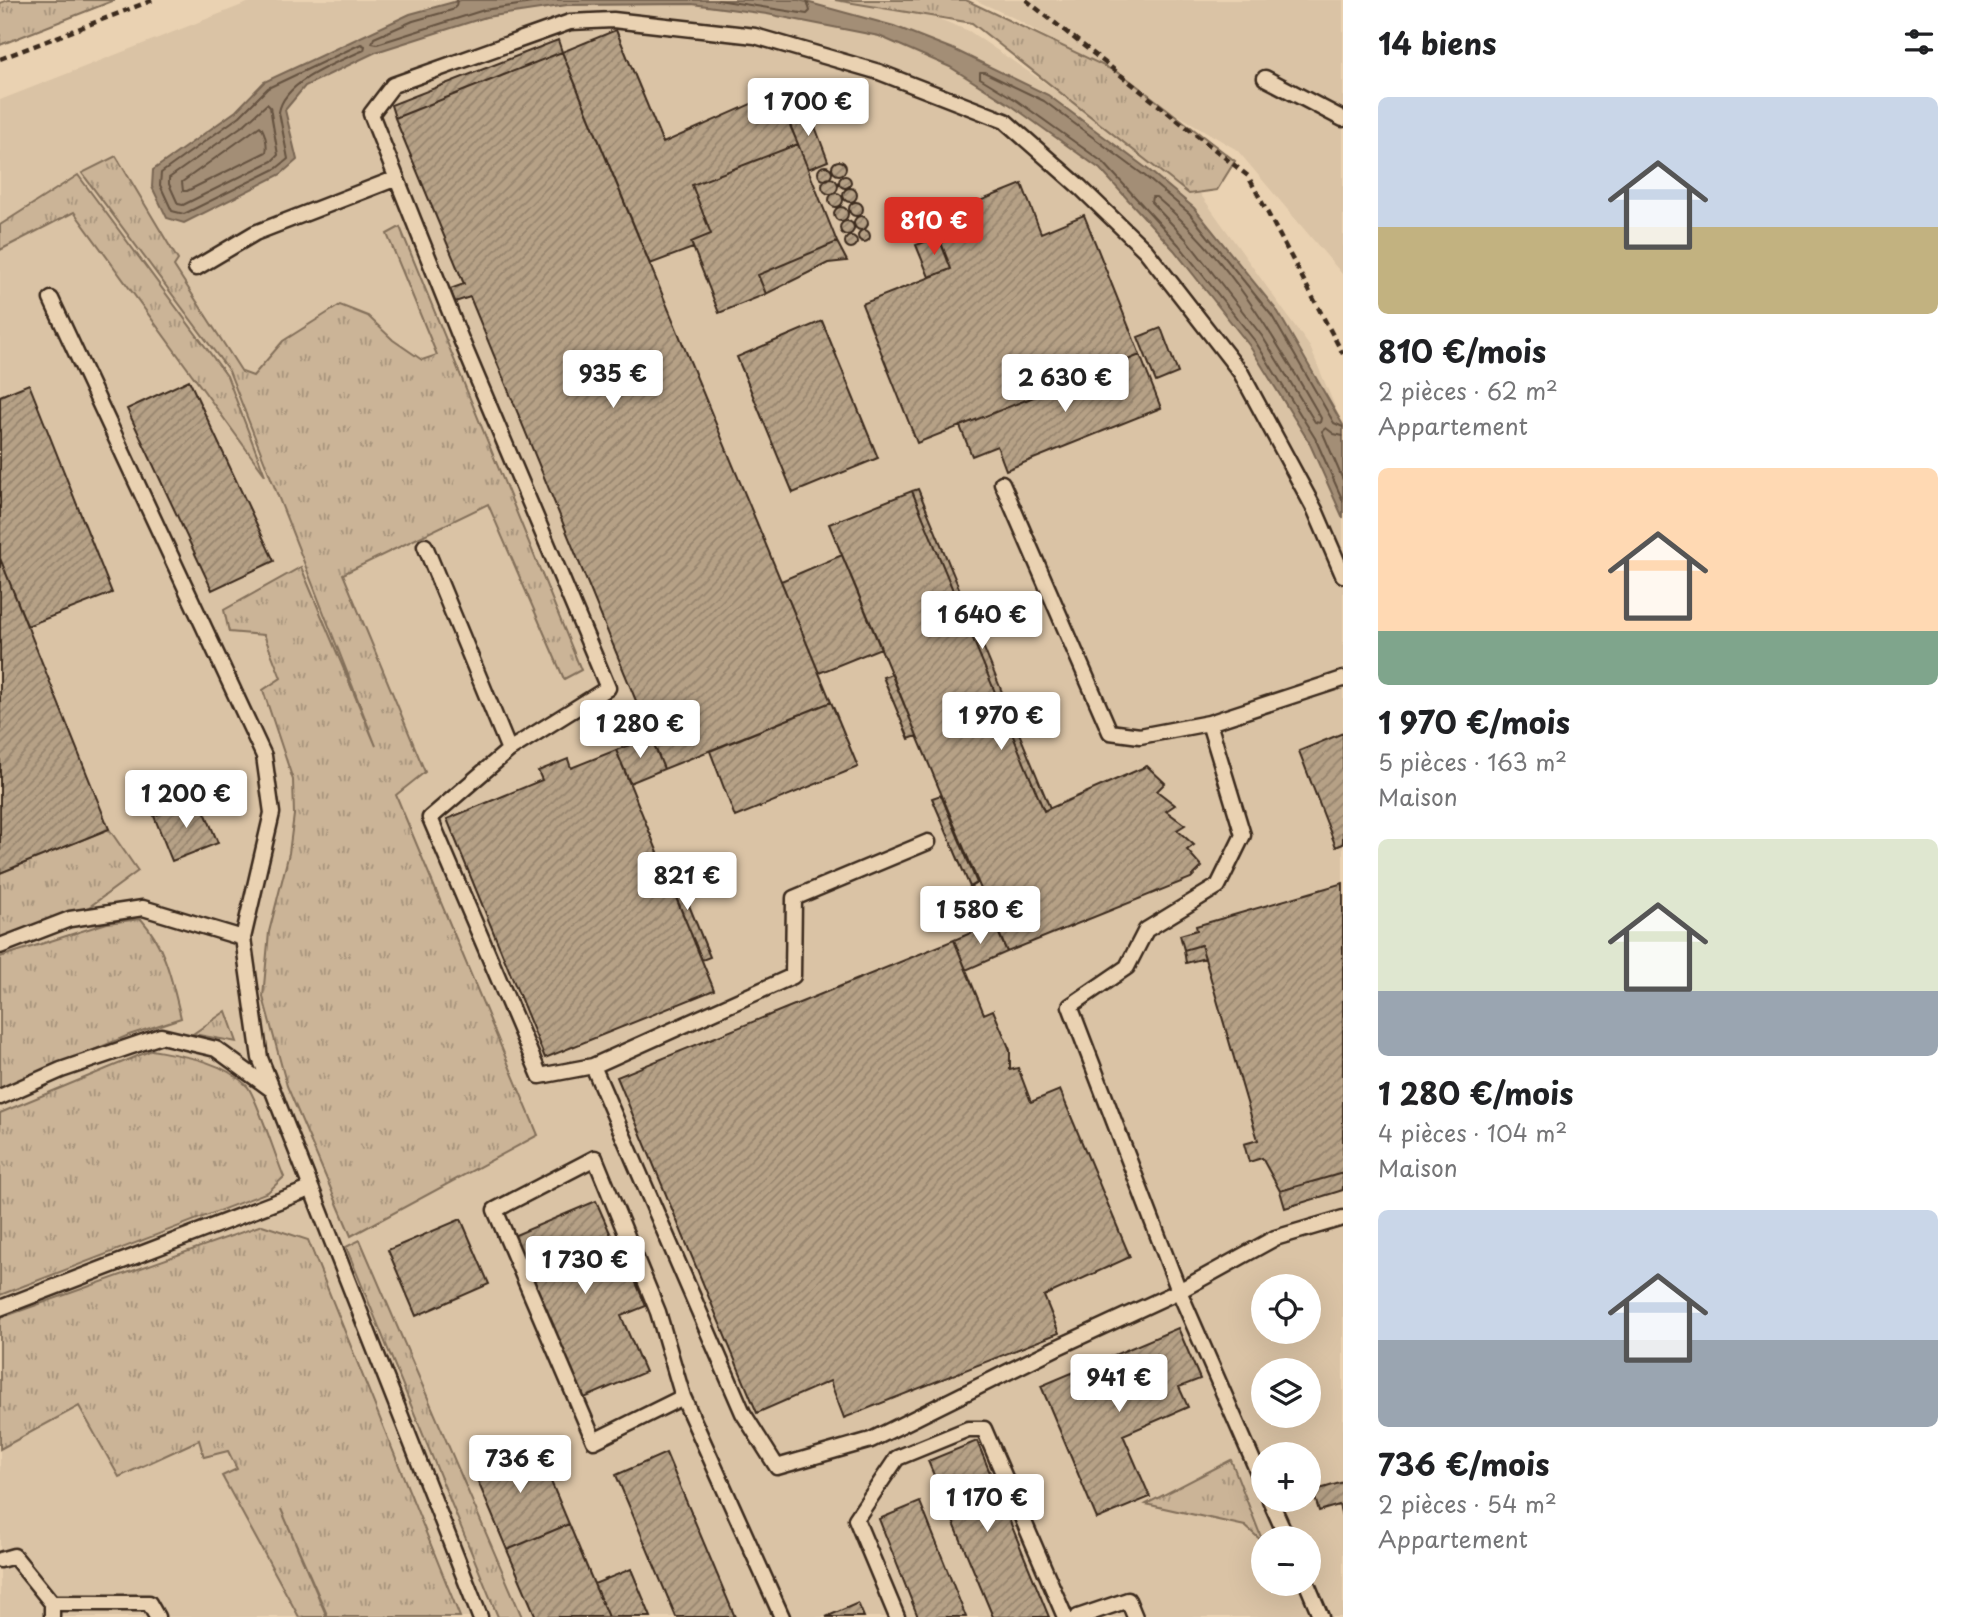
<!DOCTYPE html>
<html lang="fr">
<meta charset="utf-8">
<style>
:root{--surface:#fff;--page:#f2f2f2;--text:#202124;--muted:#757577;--accent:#d93025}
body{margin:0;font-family:"Playpen Sans",sans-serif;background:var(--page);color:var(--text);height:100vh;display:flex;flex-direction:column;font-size:26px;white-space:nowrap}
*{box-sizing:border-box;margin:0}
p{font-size:23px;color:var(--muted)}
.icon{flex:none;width:38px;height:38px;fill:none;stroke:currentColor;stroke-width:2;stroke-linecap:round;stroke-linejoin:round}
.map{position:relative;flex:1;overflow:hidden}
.side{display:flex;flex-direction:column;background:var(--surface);width:630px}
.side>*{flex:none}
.buttons{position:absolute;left:1251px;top:1274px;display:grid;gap:14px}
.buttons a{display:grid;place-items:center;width:70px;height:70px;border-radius:50%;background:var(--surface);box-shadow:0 7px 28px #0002;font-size:35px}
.price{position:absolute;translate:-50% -60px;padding:0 16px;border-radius:7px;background:#fff;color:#222;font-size:23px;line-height:46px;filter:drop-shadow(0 2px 4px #0008)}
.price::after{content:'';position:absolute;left:50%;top:42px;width:21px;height:16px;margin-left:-10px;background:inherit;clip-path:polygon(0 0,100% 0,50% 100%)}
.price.on{background:var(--accent);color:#fff}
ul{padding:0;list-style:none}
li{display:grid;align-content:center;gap:14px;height:371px;padding:0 35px}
li span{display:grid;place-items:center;height:217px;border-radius:10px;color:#555}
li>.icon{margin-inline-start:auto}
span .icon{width:126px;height:126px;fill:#fffc;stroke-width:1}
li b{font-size:30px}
h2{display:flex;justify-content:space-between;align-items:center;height:84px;padding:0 35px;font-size:30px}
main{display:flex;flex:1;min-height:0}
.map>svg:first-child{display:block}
.built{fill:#dac3a5;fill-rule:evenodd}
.grass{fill:url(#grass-tufts);stroke:#836f5a;stroke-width:2}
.water{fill:#a38e76;stroke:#796653;stroke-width:2}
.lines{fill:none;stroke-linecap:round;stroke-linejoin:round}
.shore{stroke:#655241;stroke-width:2}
.building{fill:url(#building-hatch);stroke:#3b2a1e;stroke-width:2}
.service-casing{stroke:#3b2a1e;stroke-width:19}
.path{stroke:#3b2a1e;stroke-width:4.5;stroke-dasharray:7 5;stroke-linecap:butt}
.service{stroke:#ead2b2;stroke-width:14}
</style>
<main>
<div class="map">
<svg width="1343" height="1617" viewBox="0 0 1343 1617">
<defs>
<pattern id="grass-tufts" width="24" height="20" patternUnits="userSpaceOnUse" patternTransform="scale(1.75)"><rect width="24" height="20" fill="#cbb497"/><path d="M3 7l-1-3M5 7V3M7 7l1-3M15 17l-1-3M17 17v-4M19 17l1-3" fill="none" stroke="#a6937b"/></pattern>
<pattern id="building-hatch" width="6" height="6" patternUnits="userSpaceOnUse" patternTransform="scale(1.75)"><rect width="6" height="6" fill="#b6a186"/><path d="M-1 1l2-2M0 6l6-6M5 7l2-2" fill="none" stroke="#95836d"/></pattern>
</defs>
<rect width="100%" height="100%" fill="#ead2b2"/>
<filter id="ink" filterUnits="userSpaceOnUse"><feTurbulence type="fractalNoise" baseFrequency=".0143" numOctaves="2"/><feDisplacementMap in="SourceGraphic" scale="14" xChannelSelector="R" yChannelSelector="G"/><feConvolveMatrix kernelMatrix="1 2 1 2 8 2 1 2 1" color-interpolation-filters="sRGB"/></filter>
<g filter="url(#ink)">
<path class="built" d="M255 0H892L969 31 1193 184 1310 347 1343 426V1617H0V100ZM1264 1286H1309V1332H1264ZM1264 1370H1309V1416H1264ZM1264 1454H1309V1500H1264ZM1264 1538H1309V1584H1264Z
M975 0H1343V275L1237 150 1014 18Z"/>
<path class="grass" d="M8 0H115L0 45V3Z
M835 0H966L1123 75 1235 161 1217 190 1189 194 972 23Z
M116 156 178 260 174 266 242 372 253 376 283 341 340 305 368 316 393 340 422 360 437 355 387 234 400 227 581 670 564 679 488 504 343 574 425 772 396 795 538 1135 351 1236 287 1086 263 997 269 932 289 853 294 815 293 780 263 690 281 678 264 635 229 632 224 610 301 567 376 746 229 371 82 173Z
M78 175 227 376 265 475 74 212 0 250V225Z
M109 829 138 871 89 907 0 939V873Z
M141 919C166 947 172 982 181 1018L129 1035 0 1090V957L107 923Z
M226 1011 237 1042 193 1034Z
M152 1050C184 1056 223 1061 247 1086 256 1095 277 1161 284 1177L268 1192 0 1295V1113Z
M262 1225 308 1240 460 1617H328L281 1509 327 1617H299L222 1476 237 1469 228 1451 204 1457 199 1440 119 1477 79 1406 0 1449V1318Z
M360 1240 522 1617H498L346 1247Z
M1231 1460 1263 1542 1245 1526 1146 1504Z"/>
<path class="water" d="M461 0H799L894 26 955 50 1048 95 1150 171 1194 208 1278 312 1343 425V518L1309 442 1249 345 1174 250 1100 169 1012 106 950 67 879 36 767 14 692 4 567 5 486 17 376 52 305 86 285 110 297 160 281 174 184 223 167 218 152 187 153 170 236 111 264 82 410 14Z"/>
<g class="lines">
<path class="shore" d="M457 0 456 6 452 10 413 21 374 38 372 43 377 44 484 10 552 0
M718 0 807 14 810 11 807 0
M361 44 365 46 364 50C338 62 284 81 279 112L288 159 277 168 184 214 172 211 160 185 161 173 240 116 268 88Z
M267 104 270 107 278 155 272 161 183 205 178 204 169 184V178L245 124Z
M260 126C265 131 268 146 266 152L187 191H183L182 182Z
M1152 197H1156C1228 257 1275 338 1321 418L1320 423 1315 422 1262 336 1186 239 1151 202Z
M1343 427 1334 423 1272 316 1189 213 1145 176 1044 101 984 72H980V78L1016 100 1104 163 1179 245 1255 341 1315 438 1343 501
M1343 436 1334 434 1326 428 1322 431 1343 480"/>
</g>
<path class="building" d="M616 30 663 143 776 93 798 144 692 185 711 234 691 242 693 248 650 264 562 52Z
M558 40 562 52 395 118 391 105Z
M562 52 831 702 664 769 470 297 455 302 450 289 464 284 395 118Z
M808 108 828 161 808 169 787 117Z
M798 144 837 242 758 275 766 294 719 313 691 242 711 234 692 185Z
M832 168a7 7 0 1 1 14 0a7 7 0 1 1-14 0Z
M818 173a7 7 0 1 1 14 0a7 7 0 1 1-14 0Z
M839 182a6 6 0 1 1 12 0a6 6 0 1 1-12 0Z
M822 186a8 8 0 1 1 16 0a8 8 0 1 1-16 0Z
M1022 184 1041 233 1084 215 1140 355 917 443 862 304 951 269 932 220Z
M843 195a7 7 0 1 1 14 0a7 7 0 1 1-14 0Z
M829 200a7 7 0 1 1 14 0a7 7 0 1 1-14 0Z
M849 209a7 7 0 1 1 14 0a7 7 0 1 1-14 0Z
M834 214a7 7 0 1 1 14 0a7 7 0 1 1-14 0Z
M854 223a7 7 0 1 1 14 0a7 7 0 1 1-14 0Z
M840 228a7 7 0 1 1 14 0a7 7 0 1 1-14 0Z
M858 236a6 6 0 1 1 12 0a6 6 0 1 1-12 0Z
M845 242a6 6 0 1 1 12 0a6 6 0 1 1-12 0Z
M939 237 951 269 929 277 916 245Z
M837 242 847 261 828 263 766 294 758 275Z
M822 321 878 458 793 493 737 357Z
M1161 328 1178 373 1156 382 1138 337Z
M1140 355 1161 408 1006 470 997 446 972 456 960 426Z
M189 380 274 561 212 590 127 409Z
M29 384 112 593 27 626 0 558V396Z
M918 489 1050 808 1044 811 912 491Z
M912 491 1044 811 1147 766 1165 783 1157 791 1175 805 1166 811 1185 825 1177 830 1194 845 1187 850 1202 867 1191 878 1007 952 829 524Z
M842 555 881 648 819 673 781 581Z
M0 558 109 829 0 873Z
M892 674 917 736 909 739 883 677Z
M831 702 858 767 735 817 710 751Z
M1343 733V844L1336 847 1299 751Z
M651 737 664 769 630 783 616 750Z
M616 750 714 990 545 1058 447 819 542 780 538 771 568 759 571 768Z
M941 795 977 883 970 887 932 798Z
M199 798 218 843 172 861 154 816Z
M673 866 710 957 702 960 664 869Z
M1343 883V1173L1280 1191 1262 1158 1249 1162 1244 1144 1258 1140 1201 945 1184 950 1180 935 1197 930 1196 926Z
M994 923 1007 952 966 970 954 940Z
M954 940 984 1014 993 1010 1010 1050V1070L1018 1068 1031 1102 1060 1090 1130 1257 1044 1296 1059 1333 844 1418 830 1381 757 1413 617 1077Z
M1201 945 1205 958 1186 963 1184 950Z
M1343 1173V1190L1285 1208 1280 1191Z
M596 1201 614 1242 618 1241 646 1306 621 1316 645 1372 582 1399 513 1236Z
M461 1219 489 1284 416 1316 388 1250Z
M1178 1328 1200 1379 1179 1387 1188 1407 1123 1435 1150 1497 1097 1519 1041 1386Z
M533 1439 569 1524 507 1550 471 1465Z
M977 1441 1049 1617H993L928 1461Z
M666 1453 735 1617H676L616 1475Z
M1343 1482V1520L1339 1505 1319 1511 1313 1491Z
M920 1502 966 1617H918L879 1519Z
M569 1524 594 1584 608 1617H536L507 1550Z
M631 1569 651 1617H608L594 1584Z
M858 1603 864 1617H826Z"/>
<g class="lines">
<g class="service-casing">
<path id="service" d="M1265 78 1343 119
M196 268 255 233 397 178
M51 299 264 756 272 813 243 938 260 1058 480 1617
M1002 483 1110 732 1140 736 1209 723 1243 835 1218 886 1146 930 1127 967 1070 1006 1179 1291 1264 1486
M425 546 509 750 430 818 540 1076 593 1066 743 1413 777 1467 871 1440 1056 1348 1179 1291 1275 1238 1343 1218
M1209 723 1343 679
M509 750 608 688 460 337 371 114 393 85 570 22 613 20 755 36 879 72 1005 121 1081 188 1146 251 1241 373 1315 510 1343 575
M0 946 70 919 143 908 243 938
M593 1066 793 976 794 898 928 842
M0 1097 61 1070 161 1036 216 1049 271 1089
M0 1308 310 1189
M683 1397 594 1441 495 1210 595 1158 658 1312 683 1397 782 1617
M1270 1500 1287 1538
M0 1560 14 1556 52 1603V1617
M1307 1584 1321 1617
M52 1603H149L157 1617
M897 1617 856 1519 897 1458 968 1429H984L1065 1617
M1078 1617 1128 1600 1135 1617"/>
</g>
<path class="path" d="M1026 0 1248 176 1343 354
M0 59 153 0"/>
<use href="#service" class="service"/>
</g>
</g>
</svg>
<div class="buttons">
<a><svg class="icon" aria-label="locate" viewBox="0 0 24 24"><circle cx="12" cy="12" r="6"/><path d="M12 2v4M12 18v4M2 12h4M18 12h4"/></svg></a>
<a><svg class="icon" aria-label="layers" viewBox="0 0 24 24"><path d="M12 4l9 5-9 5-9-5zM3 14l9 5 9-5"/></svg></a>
<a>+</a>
<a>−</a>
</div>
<b class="price" style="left:808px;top:138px">1 700 €</b>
<b class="price on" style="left:934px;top:257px">810 €</b>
<b class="price" style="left:613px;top:410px">935 €</b>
<b class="price" style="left:1065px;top:414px">2 630 €</b>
<b class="price" style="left:982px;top:651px">1 640 €</b>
<b class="price" style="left:1001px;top:752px">1 970 €</b>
<b class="price" style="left:640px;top:760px">1 280 €</b>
<b class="price" style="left:186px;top:830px">1 200 €</b>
<b class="price" style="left:687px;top:912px">821 €</b>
<b class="price" style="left:980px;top:946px">1 580 €</b>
<b class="price" style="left:585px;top:1296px">1 730 €</b>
<b class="price" style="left:1119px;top:1414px">941 €</b>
<b class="price" style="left:520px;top:1495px">736 €</b>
<b class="price" style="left:987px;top:1534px">1 170 €</b>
</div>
<section class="side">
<h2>14 biens<svg class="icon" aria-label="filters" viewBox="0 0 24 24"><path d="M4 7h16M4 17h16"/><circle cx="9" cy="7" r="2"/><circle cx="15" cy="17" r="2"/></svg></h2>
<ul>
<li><span style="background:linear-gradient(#c9d6e8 60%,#c2b280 0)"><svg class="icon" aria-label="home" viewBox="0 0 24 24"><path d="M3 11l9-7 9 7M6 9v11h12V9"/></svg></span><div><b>810 €/mois</b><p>2 pièces · 62 m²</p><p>Appartement</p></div></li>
<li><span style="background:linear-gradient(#ffd9b3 75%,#7fa58c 0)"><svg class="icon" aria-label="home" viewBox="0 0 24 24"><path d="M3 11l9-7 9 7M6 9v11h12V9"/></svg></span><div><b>1 970 €/mois</b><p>5 pièces · 163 m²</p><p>Maison</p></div></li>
<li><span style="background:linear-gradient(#dfe7d0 70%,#9aa5b1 0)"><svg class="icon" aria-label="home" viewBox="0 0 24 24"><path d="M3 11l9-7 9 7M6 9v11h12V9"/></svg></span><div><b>1 280 €/mois</b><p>4 pièces · 104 m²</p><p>Maison</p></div></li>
<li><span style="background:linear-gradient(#c9d6e8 60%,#9aa5b1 0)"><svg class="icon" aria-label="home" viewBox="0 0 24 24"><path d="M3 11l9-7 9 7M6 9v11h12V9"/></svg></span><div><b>736 €/mois</b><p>2 pièces · 54 m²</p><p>Appartement</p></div></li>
</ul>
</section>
</main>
